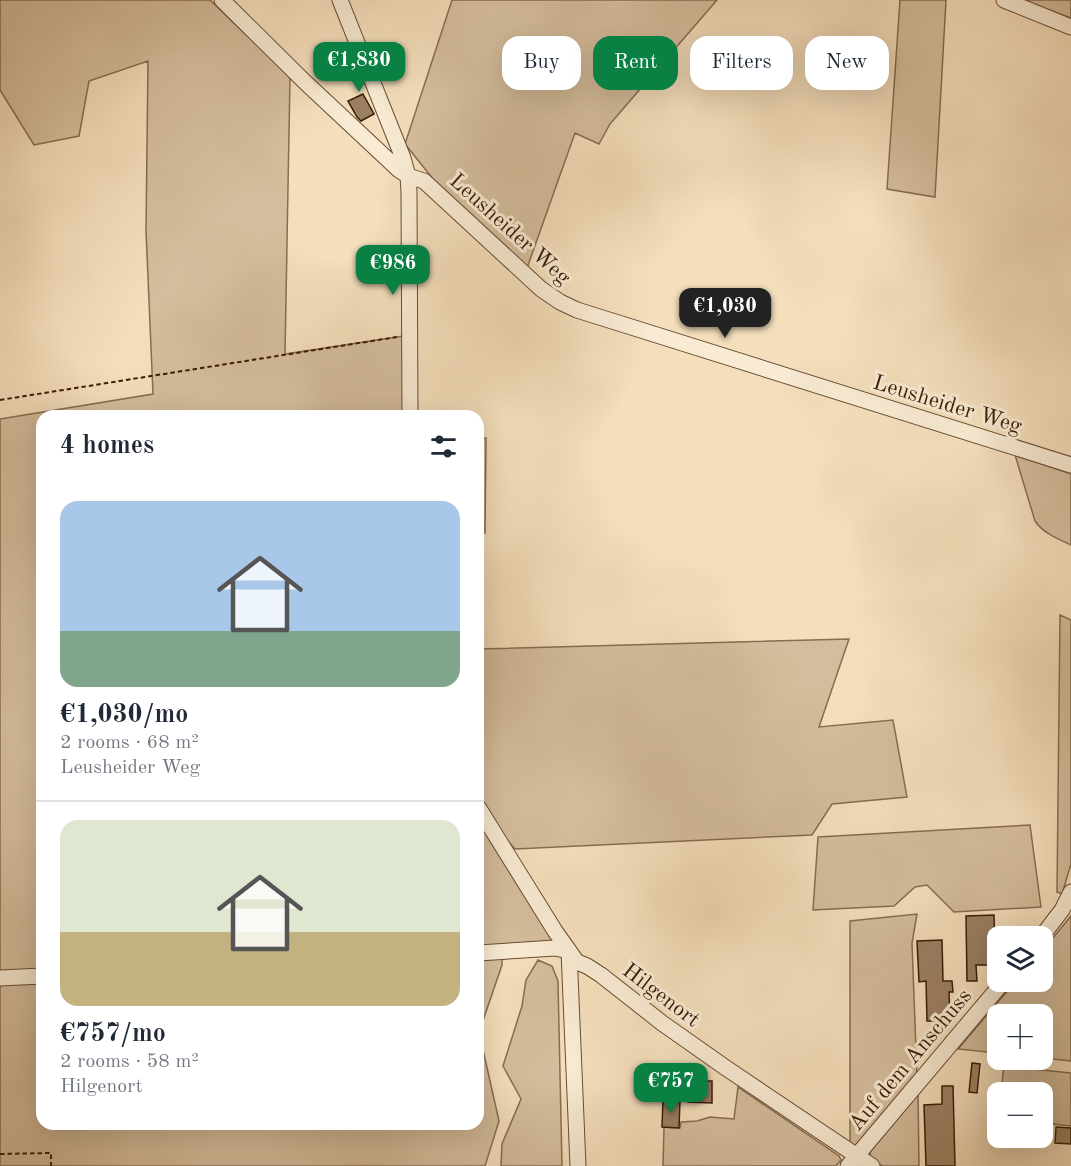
<!DOCTYPE html>
<meta charset="utf-8">
<style>
:root{--surface:#fff;--page:#f6f6f7;--text:#1f2937;--muted:#747a83;--line:#e0e1e3;--accent:#0b8043}
body{margin:0;font-family:"Old Standard TT",serif;background:var(--page);color:var(--text);height:100vh;display:flex;flex-direction:column;font-size:22px;white-space:nowrap}
*{box-sizing:border-box;margin:0}
p{font-size:20px;color:var(--muted)}
.icon{flex:none;width:33px;height:33px;fill:none;stroke:currentColor;stroke-width:2;stroke-linecap:round;stroke-linejoin:round}
.map{position:relative;flex:1;overflow:hidden}
.side{position:absolute;left:36px;top:410px;width:448px;height:720px;display:flex;flex-direction:column;background:var(--surface);border-radius:18px;box-shadow:0 6px 24px #0002}
.side>*{flex:none}
.top-card{position:absolute;left:502px;top:36px;width:478px;height:54px;display:flex;gap:12px}
.buttons{position:absolute;left:987px;top:926px;display:grid;gap:12px}
.buttons a{display:grid;place-items:center;width:66px;height:66px;border-radius:12px;background:var(--surface);box-shadow:0 6px 24px #0002;font-size:30px}
.price{position:absolute;translate:-50% -51px;padding:0 14px;border-radius:12px;background:var(--accent);color:#fff;font-size:20px;line-height:39px;filter:drop-shadow(0 2px 3px #0008)}
.price::after{content:'';position:absolute;left:50%;top:36px;width:18px;height:14px;margin-left:-9px;background:inherit;clip-path:polygon(0 0,100% 0,50% 100%)}
.price.active{background:#222;color:#fff}
ul{padding:0;list-style:none}
li{display:grid;align-content:center;gap:12px;height:318px;padding:0 24px}
li+li{border-top:2px solid var(--line)}
li span{display:grid;place-items:center;height:186px;border-radius:18px;color:#555}
li>.icon{margin-inline-start:auto}
span .icon{width:108px;height:108px;fill:#fffc;stroke-width:1}
li b{font-size:26px}
h2{display:flex;justify-content:space-between;align-items:center;height:72px;padding:0 24px;font-size:26px}
.chip{padding:0 21px;border-radius:18px;background:var(--surface);box-shadow:0 6px 24px #0002;font-size:21px;line-height:54px}
.chip.active{background:var(--accent);color:#fff}
.map>svg:first-child{display:block}
.green{fill:#d4bd9c;stroke:#876c51;stroke-width:1.5}
.building{fill:#9b8064;stroke:#3a1b06;stroke-width:1.5}
.lines{fill:none;stroke-linecap:round;stroke-linejoin:round}
.minor-casing{stroke:#684c33;stroke-width:17}
.path{stroke:#3a1b06;stroke-width:2;stroke-dasharray:4.5 3;stroke-linecap:butt}
.minor{stroke:#f8ead3;stroke-width:15}
.labels{text-anchor:middle;stroke-width:6;stroke-linejoin:round;paint-order:stroke}
.street-label{font-size:22px;fill:#3a1b06;stroke:#f8ead3}
</style>
<div class="map">
<svg width="1071" height="1166" viewBox="0 0 1071 1166">
<rect width="100%" height="100%" fill="#f4debb"/>
<filter id="stains"><feTurbulence type="fractalNoise" baseFrequency=".00333" numOctaves="4"/><feColorMatrix values="0 0 0 0 .2 0 0 0 0 .09 0 0 0 0 .02 0 0 0 .5 -.17"/></filter>
<radialGradient id="worn" r=".72"><stop offset=".6" stop-color="#630" stop-opacity="0"/><stop offset="1" stop-color="#630" stop-opacity=".3"/></radialGradient>
<path class="green" d="M0 0H210L290 77 285 354 409 335 410 415 42 416V1124H478L479 807 569 951 502 952V965L479 1032 499 1121 485 1166H0V419L153 394 146 231 148 61 89 81 79 136 34 145 0 90Z
M452 0H717L610 124 599 144 575 133 527 268 433 179 405 144Z
M900 0H946L935 197 887 189Z
M1021 0H1071V18Z
M486 438 485 533H479L478 439Z
M1015 455 1071 474V545C1058 539 1043 533 1035 521Z
M1060 615 1071 620V864L1062 894 1057 892Z
M849 639 819 727 893 720 907 797 832 804 812 835 515 849 498 830 479 801 478 649Z
M1030 825 1041 907 954 912 927 885 915 887 894 906 813 910 818 837Z
M917 914 912 943 917 1077 856 1146H850V921Z
M1071 916V1061L1043 1058 1042 1014H998L997 1053 958 1049 1016 981H1042L1043 950Z
M538 960 552 966 558 981 562 1166H501L502 1144 521 1099 503 1066 522 1006 526 980Z
M1004 1066 1071 1073V1126L1043 1123 1042 1092H1001Z
M738 1087 839 1156 841 1160 836 1166H663L664 1127 680 1128 681 1122 697 1121 710 1117 734 1119Z
M918 1094 919 1166H882L871 1159 870 1152Z"/>
<path class="building" d="M363 94 374 114 361 121 357 117 348 101Z
M994 915 995 965H976L977 981H967L966 916Z
M942 940 943 981H952L953 992H949L950 1021H927L926 981 919 982 917 941Z
M972 1063 980 1064 977 1093 969 1092Z
M689 1081H712V1103L688 1102Z
M942 1086H953L955 1166H926L924 1105 942 1104Z
M663 1100H680L679 1128 662 1127Z
M1056 1127 1071 1128V1144L1055 1143Z"/>
<g class="lines">
<g class="minor-casing">
<path id="minor" d="M222 0 306 83 399 170 408 176 424 181 541 289 560 302 577 310 1071 465
M340 0 403 158 408 176 409 192 410 416
M1004 0 1071 27
M478 807 555 931 577 962 587 966 601 975 662 1023 726 1068 872 1166
M1042 936 1062 910 1071 892
M569 951 578 1166
M478 953 555 948 569 951
M0 978 42 976
M848 1166 1004 981"/>
</g>
<path class="path" d="M0 400 397 337
M0 1154 51 1153V1166"/>
<use href="#minor" class="minor"/>
</g>
<g class="labels">
<g class="street-label">
<text transform="translate(511 228) rotate(42)" y="8">Leusheider Weg</text>
<text transform="translate(948 403) rotate(17)" y="8">Leusheider Weg</text>
<text transform="translate(662 994) rotate(37)" y="8">Hilgenort</text>
<text transform="translate(909 1059) rotate(-50)" y="8">Auf dem Anschuss</text>
</g>
</g>
<rect width="100%" height="100%" filter="url(#stains)"/>
<rect width="100%" height="100%" fill="url(#worn)"/>
</svg>
<div class="buttons">
<a><svg class="icon" aria-label="layers" viewBox="0 0 24 24"><path d="M12 4l9 5-9 5-9-5zM3 14l9 5 9-5"/></svg></a>
<a>+</a>
<a>−</a>
</div>
<b class="price" style="left:359px;top:93px">€1,830</b>
<b class="price" style="left:393px;top:296px">€986</b>
<b class="price active" style="left:725px;top:339px">€1,030</b>
<b class="price" style="left:671px;top:1114px">€757</b>
<div class="top-card">
<a class="chip">Buy</a>
<a class="chip active">Rent</a>
<a class="chip">Filters</a>
<a class="chip">New</a>
</div>
<section class="side">
<h2>4 homes<svg class="icon" aria-label="filters" viewBox="0 0 24 24"><path d="M4 7h16M4 17h16"/><circle cx="9" cy="7" r="2"/><circle cx="15" cy="17" r="2"/></svg></h2>
<ul>
<li><span style="background:linear-gradient(#a9c7e8 70%,#7fa58c 0)"><svg class="icon" aria-label="home" viewBox="0 0 24 24"><path d="M3 11l9-7 9 7M6 9v11h12V9"/></svg></span><div><b>€1,030/mo</b><p>2 rooms · 68 m²</p><p>Leusheider Weg</p></div></li>
<li><span style="background:linear-gradient(#dfe7d0 60%,#c2b280 0)"><svg class="icon" aria-label="home" viewBox="0 0 24 24"><path d="M3 11l9-7 9 7M6 9v11h12V9"/></svg></span><div><b>€757/mo</b><p>2 rooms · 58 m²</p><p>Hilgenort</p></div></li>
</ul>
</section>
</div>
